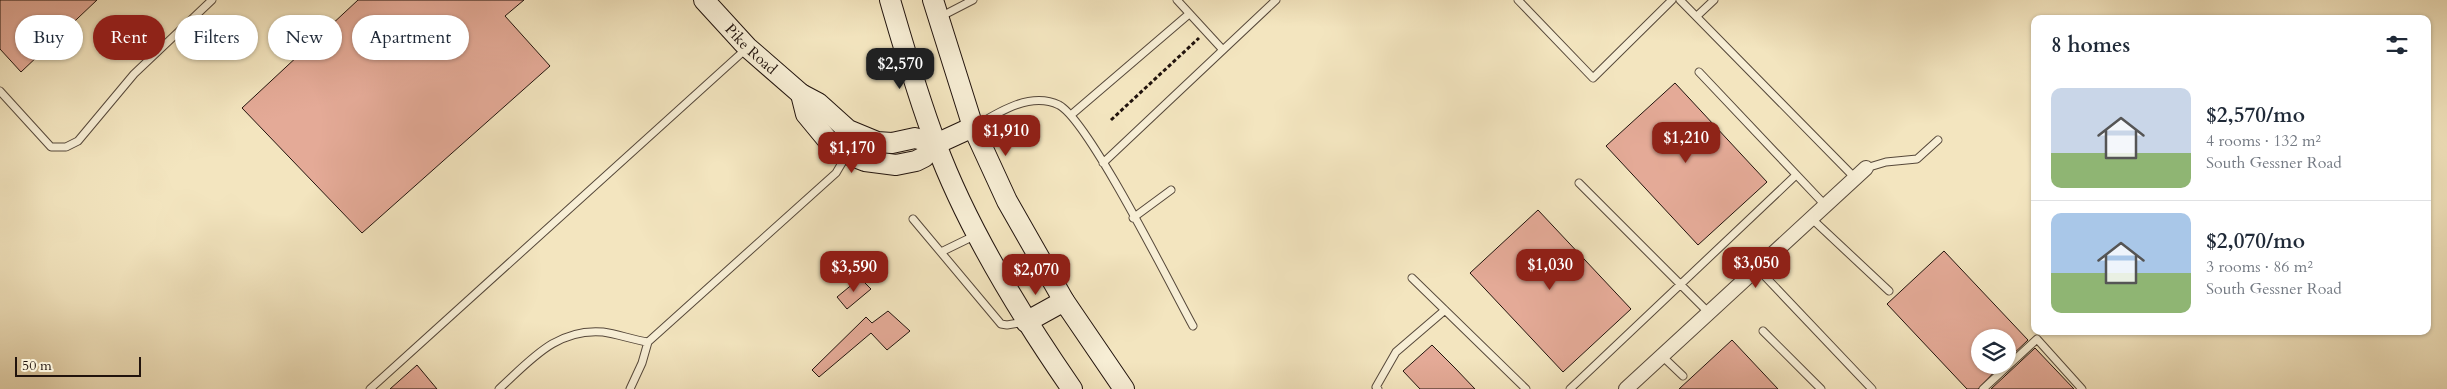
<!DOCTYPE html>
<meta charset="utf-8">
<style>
:root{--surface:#fff;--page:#f6f6f7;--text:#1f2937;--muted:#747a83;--line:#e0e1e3;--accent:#8f2418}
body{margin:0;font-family:Cardo,serif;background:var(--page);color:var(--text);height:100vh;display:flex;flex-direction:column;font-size:19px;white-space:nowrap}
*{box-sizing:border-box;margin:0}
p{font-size:16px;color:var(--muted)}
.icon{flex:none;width:28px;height:28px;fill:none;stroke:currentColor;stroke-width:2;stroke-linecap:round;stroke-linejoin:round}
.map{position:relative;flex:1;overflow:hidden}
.sheet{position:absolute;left:2031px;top:15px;width:400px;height:320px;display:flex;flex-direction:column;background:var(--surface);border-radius:10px;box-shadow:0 1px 4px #0004}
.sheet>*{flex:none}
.top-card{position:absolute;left:15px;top:15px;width:475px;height:45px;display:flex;gap:10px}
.buttons{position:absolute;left:1971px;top:329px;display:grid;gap:10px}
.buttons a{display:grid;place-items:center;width:45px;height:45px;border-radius:50%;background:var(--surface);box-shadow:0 1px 4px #0004;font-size:25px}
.scale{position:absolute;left:15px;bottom:12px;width:126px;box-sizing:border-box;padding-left:5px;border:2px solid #21130d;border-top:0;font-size:14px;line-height:18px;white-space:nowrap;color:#21130d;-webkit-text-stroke:4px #f7eed5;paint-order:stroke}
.price{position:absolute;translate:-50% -42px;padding:0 11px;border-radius:10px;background:var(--accent);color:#fff;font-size:16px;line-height:32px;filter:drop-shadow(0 1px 2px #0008)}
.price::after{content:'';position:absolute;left:50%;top:30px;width:15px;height:11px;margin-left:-8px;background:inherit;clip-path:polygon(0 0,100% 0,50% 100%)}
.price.current{background:#222;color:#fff}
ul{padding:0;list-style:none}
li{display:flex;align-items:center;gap:15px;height:125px;padding:0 20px}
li+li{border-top:1px solid var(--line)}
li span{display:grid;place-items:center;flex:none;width:140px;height:100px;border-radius:10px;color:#555}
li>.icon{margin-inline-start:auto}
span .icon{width:60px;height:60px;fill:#fffc;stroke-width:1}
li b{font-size:21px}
h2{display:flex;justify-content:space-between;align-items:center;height:60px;padding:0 20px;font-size:21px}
.tag{padding:0 18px;border-radius:22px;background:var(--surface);box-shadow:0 1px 4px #0004;font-size:18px;line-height:45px}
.tag.current{background:var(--accent);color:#fff}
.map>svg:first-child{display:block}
.building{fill:#e4aa97;stroke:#21130d}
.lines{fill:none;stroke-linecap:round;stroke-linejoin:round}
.lane-casing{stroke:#56483a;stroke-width:9}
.street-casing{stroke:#56483a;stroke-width:16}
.secondary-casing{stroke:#21130d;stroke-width:22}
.path{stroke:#21130d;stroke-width:3;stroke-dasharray:4 2.5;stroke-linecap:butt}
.lane{stroke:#f7eed5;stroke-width:7}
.street{stroke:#f7eed5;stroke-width:14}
.secondary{stroke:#f7eed5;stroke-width:20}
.labels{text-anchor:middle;stroke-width:4;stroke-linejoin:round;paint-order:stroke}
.street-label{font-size:15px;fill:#21130d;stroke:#f7eed5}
</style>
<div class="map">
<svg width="2447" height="389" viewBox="0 0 2447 389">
<rect width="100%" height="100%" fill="#f3e5bf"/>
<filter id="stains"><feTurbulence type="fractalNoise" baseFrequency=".004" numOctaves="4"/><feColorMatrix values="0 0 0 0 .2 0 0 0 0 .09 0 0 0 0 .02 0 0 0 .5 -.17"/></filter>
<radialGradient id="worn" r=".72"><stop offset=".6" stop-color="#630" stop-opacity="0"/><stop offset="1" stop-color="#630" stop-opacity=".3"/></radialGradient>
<path class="building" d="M0 0H97L21 72 0 49Z
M358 0H524L505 16 550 66 362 233 242 108Z
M1675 83 1767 182 1698 245 1606 146Z
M1538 210 1631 309 1563 372 1470 273Z
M1944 251 2028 340 2008 359V338H1980V365H2001L1978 389H1967L1887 304Z
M860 278 871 289 847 309 837 297Z
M888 311 910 331 887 350 871 333 819 377 812 370 866 317 872 323Z
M1732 340 1778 389H1679Z
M1432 345 1455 368 1475 389H1420L1403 371Z
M2035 348 2074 389H1991Z
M417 365 437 389H390Z"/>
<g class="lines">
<g class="lane-casing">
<path id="lane" d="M1177 0 1223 50
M1518 0 1593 78 1672 0
M1680 0 1855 178
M1697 16 1714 0
M940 17 973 0
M1699 72 1825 205
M0 91 51 147H66L78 141 134 74 212 0
M1071 115 1189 14
M974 127C997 113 1030 91 1059 105 1089 121 1171 286 1193 326
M1103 163 1276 0
M1866 168 1886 162 1917 159 1938 140
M1579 183 1709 313
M1133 218 1171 190
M1811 218 1889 291
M913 219 1001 324 1007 325 1025 322
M941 252 976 235
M1757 268 1872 389
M1412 278 1526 389
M1763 331 1821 389
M1662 356 1683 376
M370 389 746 49
M499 389C530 361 556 328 603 332 618 334 633 340 648 342
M630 389 642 363 648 342 836 173 846 156
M1378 389 1376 387 1396 352 1445 310
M1570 389 1795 176
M1983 389 2037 339 2082 389"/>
</g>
<g class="street-casing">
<path id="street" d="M1626 389 1866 168"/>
</g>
<g class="secondary-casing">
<g id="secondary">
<path id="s1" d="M704 0 747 47 801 94 818 103 848 130 877 142 892 143 915 138 936 144"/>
<path d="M890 0C904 48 918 97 936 144 968 230 1020 314 1072 389"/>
<path d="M933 0 973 127 1007 201 1064 301 1124 389"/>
<path d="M801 94 806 114 830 143 847 154 865 161 896 165 916 161 924 157 936 144 973 127"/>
<path d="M1026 322 1064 301"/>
</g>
</g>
<path class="path" d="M1111 120 1199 38"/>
<use href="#lane" class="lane"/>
<use href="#street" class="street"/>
<use href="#secondary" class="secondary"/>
</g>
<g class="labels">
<g class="street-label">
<text dy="5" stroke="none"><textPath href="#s1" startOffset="68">Pike Road</textPath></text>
</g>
</g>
<rect width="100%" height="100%" filter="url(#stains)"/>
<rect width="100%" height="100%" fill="url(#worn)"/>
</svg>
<div class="buttons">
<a><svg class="icon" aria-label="layers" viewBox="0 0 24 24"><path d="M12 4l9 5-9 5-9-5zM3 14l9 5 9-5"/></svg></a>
</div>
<div class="scale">50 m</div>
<b class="price current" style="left:900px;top:90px">$2,570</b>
<b class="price" style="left:1006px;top:157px">$1,910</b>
<b class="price" style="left:1686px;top:164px">$1,210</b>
<b class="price" style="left:852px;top:174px">$1,170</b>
<b class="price" style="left:1756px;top:289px">$3,050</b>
<b class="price" style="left:1550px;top:291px">$1,030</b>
<b class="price" style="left:854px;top:293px">$3,590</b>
<b class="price" style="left:1036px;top:296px">$2,070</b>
<div class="top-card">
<a class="tag">Buy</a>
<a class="tag current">Rent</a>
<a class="tag">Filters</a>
<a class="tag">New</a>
<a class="tag">Apartment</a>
</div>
<section class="sheet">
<h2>8 homes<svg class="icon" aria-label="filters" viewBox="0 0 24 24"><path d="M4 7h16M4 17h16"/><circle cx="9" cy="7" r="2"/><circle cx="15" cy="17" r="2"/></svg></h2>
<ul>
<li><span style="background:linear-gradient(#c9d6e8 65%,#8fb573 0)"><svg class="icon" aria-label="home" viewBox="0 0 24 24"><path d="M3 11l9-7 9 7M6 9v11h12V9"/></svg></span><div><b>$2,570/mo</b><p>4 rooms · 132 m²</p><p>South Gessner Road</p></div></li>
<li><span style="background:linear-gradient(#a9c7e8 60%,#8fb573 0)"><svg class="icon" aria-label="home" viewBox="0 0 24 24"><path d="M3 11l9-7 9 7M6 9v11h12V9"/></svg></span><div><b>$2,070/mo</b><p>3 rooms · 86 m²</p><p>South Gessner Road</p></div></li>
</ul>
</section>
</div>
